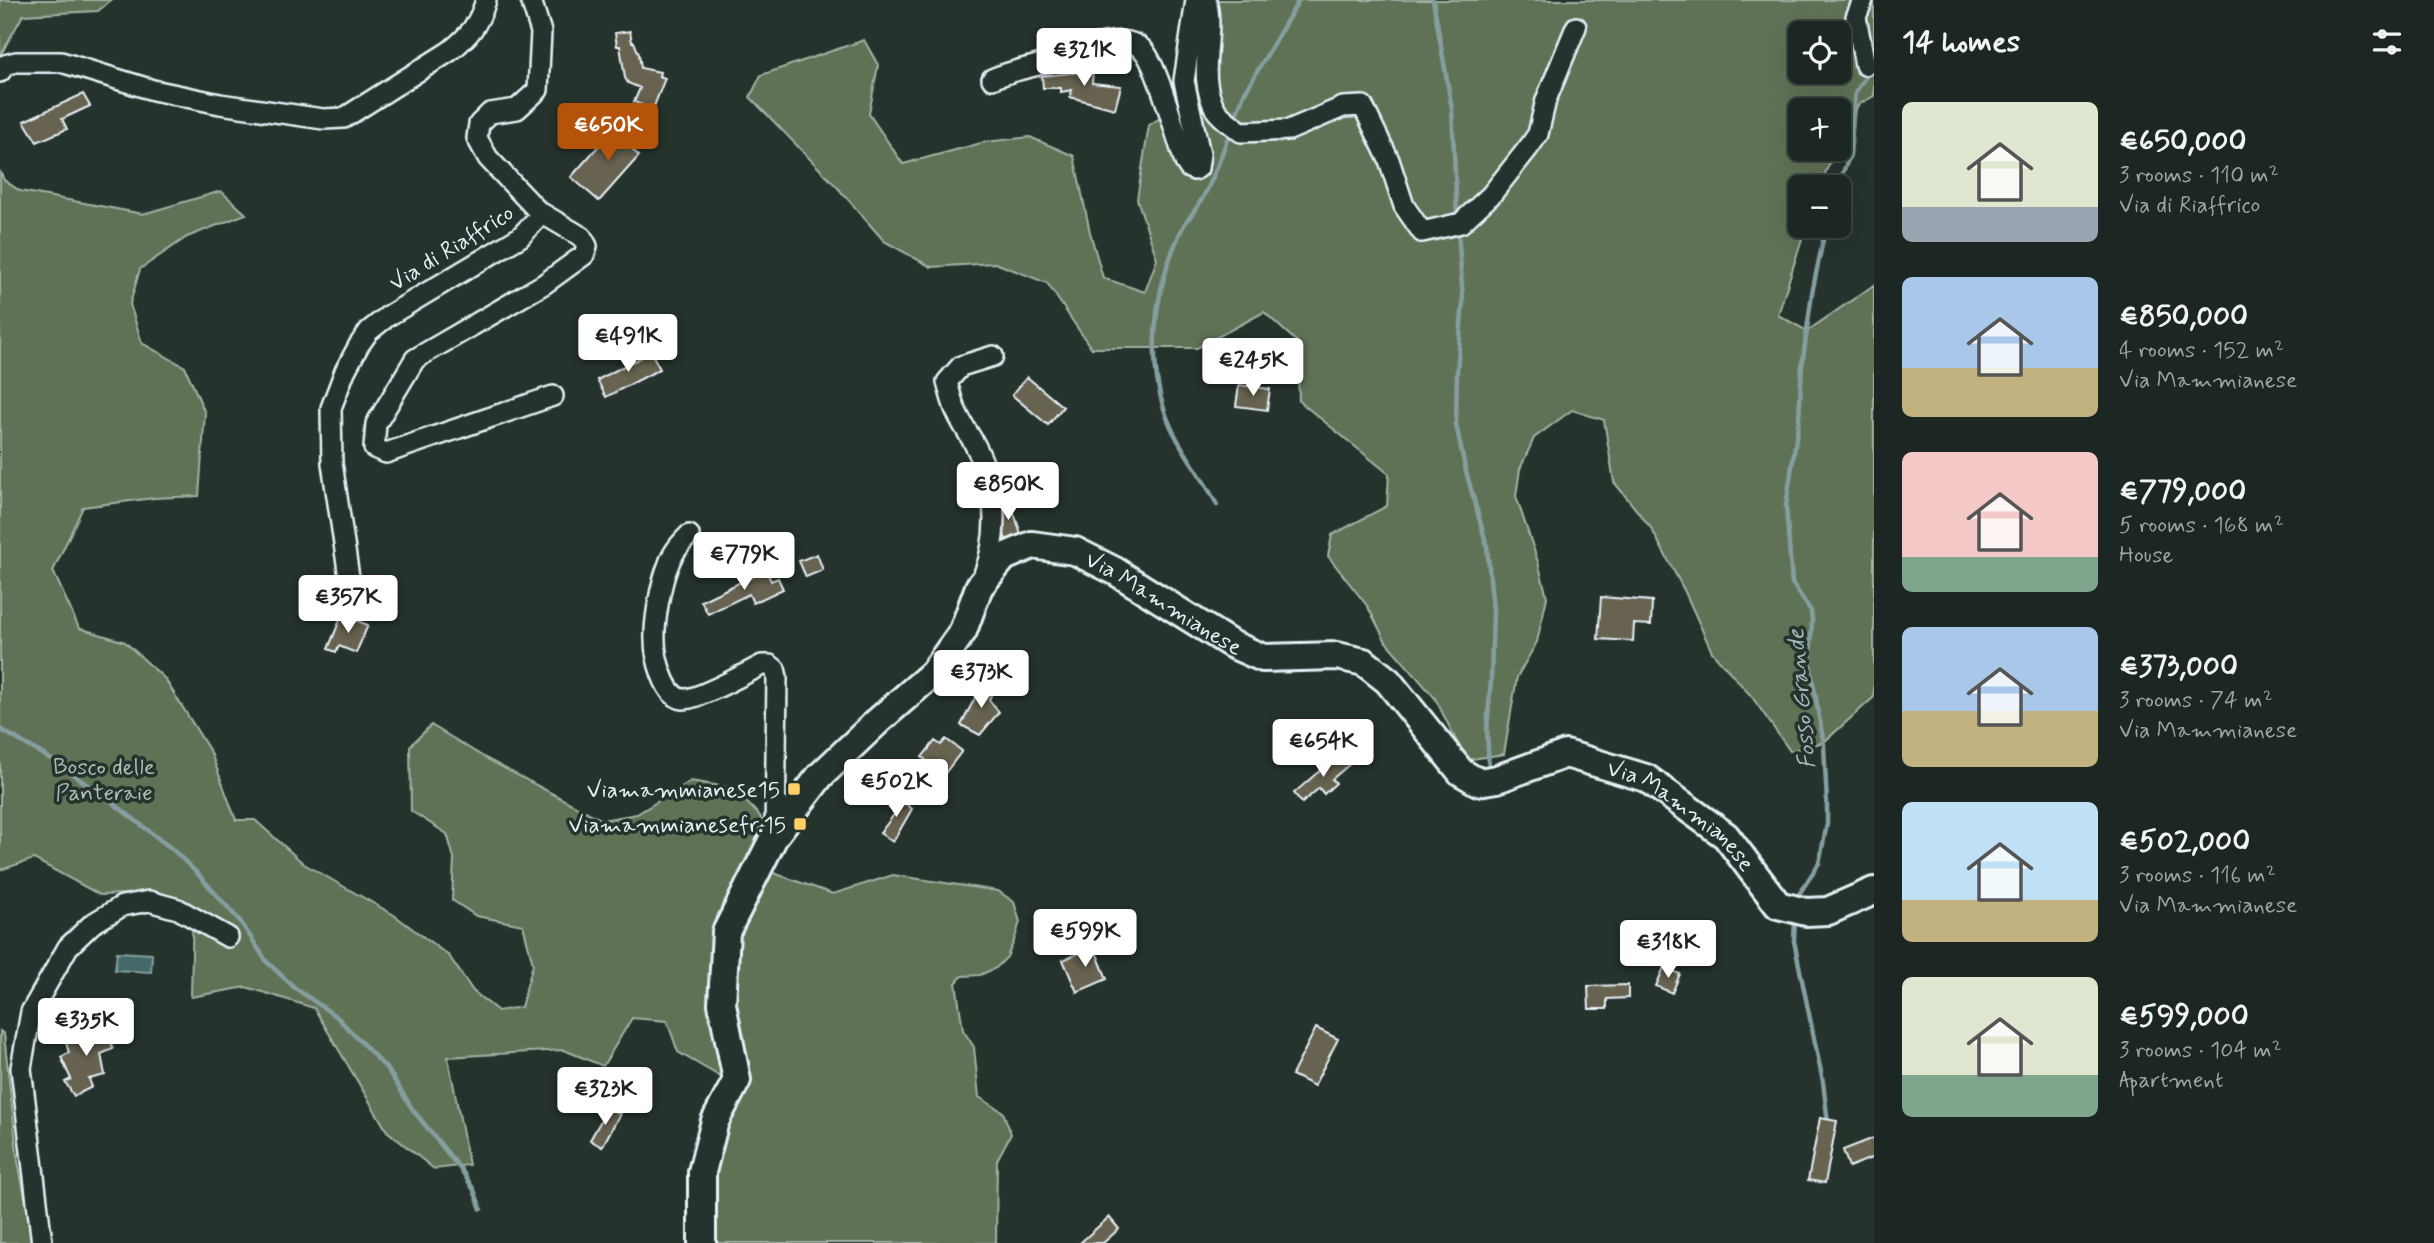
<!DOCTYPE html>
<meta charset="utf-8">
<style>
:root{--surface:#1c2622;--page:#29322f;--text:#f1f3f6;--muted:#a0a5a5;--line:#3a4340;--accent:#b45309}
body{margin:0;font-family:Mynerve,sans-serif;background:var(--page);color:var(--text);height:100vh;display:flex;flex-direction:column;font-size:26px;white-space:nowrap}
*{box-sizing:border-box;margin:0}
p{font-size:23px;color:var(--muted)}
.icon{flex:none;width:38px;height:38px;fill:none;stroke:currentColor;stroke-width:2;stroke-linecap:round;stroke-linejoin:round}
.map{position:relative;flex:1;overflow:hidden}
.side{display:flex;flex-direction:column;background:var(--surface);width:560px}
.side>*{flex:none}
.fabs{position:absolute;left:1788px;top:21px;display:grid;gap:14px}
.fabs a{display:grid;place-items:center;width:63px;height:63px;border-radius:10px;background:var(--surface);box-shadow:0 7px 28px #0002,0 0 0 2px var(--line);font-size:35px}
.price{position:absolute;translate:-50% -60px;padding:0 16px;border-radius:7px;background:#fff;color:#222;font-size:23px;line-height:46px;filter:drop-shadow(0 2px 4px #0008)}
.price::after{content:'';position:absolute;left:50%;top:42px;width:21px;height:16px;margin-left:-10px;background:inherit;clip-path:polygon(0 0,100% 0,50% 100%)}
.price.current{background:var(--accent);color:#fff}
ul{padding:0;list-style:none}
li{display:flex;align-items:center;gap:21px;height:175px;padding:0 28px}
li span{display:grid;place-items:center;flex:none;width:196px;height:140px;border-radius:10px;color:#555}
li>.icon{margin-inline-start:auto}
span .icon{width:84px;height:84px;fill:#fffc;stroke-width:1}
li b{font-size:30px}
h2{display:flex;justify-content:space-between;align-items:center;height:84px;padding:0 28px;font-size:30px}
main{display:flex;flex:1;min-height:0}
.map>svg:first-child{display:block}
.green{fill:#607255;stroke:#a4b2a6;stroke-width:2;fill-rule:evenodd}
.water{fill:#436867;stroke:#859fa1;stroke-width:2}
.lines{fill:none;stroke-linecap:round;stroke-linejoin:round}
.stream{stroke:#859fa1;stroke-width:4.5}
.building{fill:#686451;stroke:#e8f1f8;stroke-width:2}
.street-casing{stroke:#e8f1f8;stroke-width:24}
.secondary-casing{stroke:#e8f1f8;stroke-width:32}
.street{stroke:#26332d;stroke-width:19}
.secondary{stroke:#26332d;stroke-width:26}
.poi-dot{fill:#ffd166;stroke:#26332d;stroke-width:2.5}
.labels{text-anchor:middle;stroke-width:7;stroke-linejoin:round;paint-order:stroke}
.street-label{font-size:23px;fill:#e8f1f8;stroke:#26332d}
.park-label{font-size:23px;fill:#b2beb7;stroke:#26332d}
.poi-label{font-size:23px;fill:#e8f1f8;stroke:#26332d;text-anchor:end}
.water-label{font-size:24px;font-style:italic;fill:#a6babe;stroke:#26332d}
</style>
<main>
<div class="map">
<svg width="1874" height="1243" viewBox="0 0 1874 1243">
<rect width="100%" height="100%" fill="#26332d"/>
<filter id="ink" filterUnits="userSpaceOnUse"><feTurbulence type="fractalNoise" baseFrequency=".0143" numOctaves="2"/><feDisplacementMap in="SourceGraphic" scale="14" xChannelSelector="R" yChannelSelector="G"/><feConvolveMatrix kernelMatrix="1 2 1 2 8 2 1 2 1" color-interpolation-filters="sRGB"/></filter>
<g filter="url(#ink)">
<path class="green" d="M0 0H111L98 11 23 15 0 56Z
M1208 0H1874V96L1858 105 1839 143V110H1801V149H1836L1819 187H1801V226H1806L1778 315 1807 331 1874 285V697L1824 742 1790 751 1752 697 1712 652 1685 592 1651 528 1614 482 1604 420 1572 410 1534 438 1520 469 1516 496 1538 562 1547 597 1537 642 1517 677 1504 754 1466 760 1435 698 1386 642 1368 607 1328 556 1332 535 1387 506 1389 474 1299 401 1297 342 1264 312 1197 348H1091L1047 283 995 263 931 267 884 241 838 188 750 97 761 75 864 40 878 65 869 114 903 164 985 142 1030 137 1074 156 1090 232 1103 278 1145 292 1157 259 1137 199 1149 125 1177 107 1193 74ZM1801 33H1839V72H1801Z
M0 171 4 180 20 191 143 214 221 191 246 214 187 237 140 269 130 304 142 343 185 367 205 413 199 496 154 498 83 507 53 571 79 628 125 642 165 679 211 753 236 820H255L304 864 394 915 449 956 473 991 498 1011 521 1007 533 964 523 925 476 916 452 900 454 858 447 834 411 811 410 746 431 725 487 759 602 820 637 814 691 781 733 788 760 816 768 834 718 938 726 1080 678 1052 667 1021 632 1018 603 1066 564 1050 448 1057 469 1165 434 1169 387 1131 314 1008 246 987 191 997 193 907 153 893 100 895 34 859 0 870Z
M765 870 833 894 893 875 998 891 1014 902 1020 922 1014 941 1007 957 996 968 980 975 962 976 956 983 963 1030 974 1047 979 1097 1003 1112 1011 1134 997 1160 996 1243H709L713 1155 740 1102 730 988 737 932Z
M0 1031 4 1034 18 1161 34 1243H0Z"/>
<path class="water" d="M117 952 152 954 151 972 115 970Z"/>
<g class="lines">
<path class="stream" d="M1433 0 1452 109 1457 217
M1234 120 1244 94 1299 0
M1837 187 1850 155 1855 93 1870 70
M1458 229 1463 301 1457 371 1456 424 1465 468 1487 546 1493 610 1491 680 1487 729 1489 769
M1217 505C1204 478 1184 455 1171 427 1144 367 1153 290 1181 231 1185 221 1193 214 1199 204 1213 182 1221 156 1230 131
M0 729 49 758 108 799 172 849 197 873 240 921 267 962 295 988 337 1017 388 1070 413 1110 462 1171 474 1190 481 1209
M1796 899 1819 863 1827 824V804L1824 745 1810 665 1812 620 1811 611 1792 583 1786 506 1799 419 1802 366 1812 293 1826 226
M1795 918 1794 941 1823 1082 1828 1123"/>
</g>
<path class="building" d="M630 31 632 42H634L639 54 641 68 660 72 659 76 665 78 653 109 634 102 640 88 628 83 625 78 620 46H617L615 33Z
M1093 71 1092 83 1121 86 1115 109 1070 97 1072 90 1061 92V88H1043L1042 76Z
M83 94 90 106 62 119 67 129 37 142 24 121Z
M619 123 640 141 632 149 639 156 599 201 571 177Z
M651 352 660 369 606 397 597 380Z
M1027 377 1063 407 1048 425 1012 395Z
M1239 385 1270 389 1267 410 1236 406Z
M1011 504 1021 534 1006 540 996 509Z
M817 554 823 570 806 577 799 561Z
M766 570 771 581 778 578 783 589 753 603 749 594 708 614 701 601Z
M1601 597 1652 601 1651 625 1634 624 1633 641 1598 639Z
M342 615 368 625 356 653 339 646 336 652 328 649Z
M984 680 995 686 989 700 999 712 980 735 961 725Z
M946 739 962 751 932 790 917 778 929 763 922 757 935 741 941 745Z
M1340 753 1350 764 1332 779 1336 783 1324 794 1319 788 1302 803 1294 793Z
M898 797 912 809 893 842 880 833 896 812 889 808Z
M1094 947 1107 979 1077 992 1063 960Z
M1664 967 1680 974 1672 993 1656 986Z
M1628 985V998L1607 999V1009H1589L1588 986Z
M107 1024 113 1049 101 1054 105 1075 89 1079 92 1087 74 1096 65 1082 71 1079 61 1057 69 1053 65 1039Z
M1316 1028 1338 1039 1314 1086 1292 1075Z
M608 1108 620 1114 602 1147 590 1140Z
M1820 1118 1837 1121 1825 1183 1808 1180Z
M1874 1138V1157L1849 1167 1843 1150Z
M1109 1217 1119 1229 1103 1243H1080Z"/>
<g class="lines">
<g class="street-casing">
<path id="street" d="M1206 0C1216 36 1195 75 1216 110 1221 118 1233 125 1241 132L1289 130 1343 107 1363 106 1389 160 1404 206 1422 232 1461 223 1491 195 1529 147 1538 134 1546 100 1576 27
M1863 0 1856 17 1865 65
M0 72 5 65 16 62H61L153 90 220 104 323 119 344 118 450 51C469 36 479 24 486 0
M992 79C1010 71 1029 68 1048 62 1073 54 1123 27 1144 51 1158 67 1177 139 1185 162L1189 168 1194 170 1198 168 1200 154 1184 81 1196 0
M538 211 582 237 587 246 584 255 544 284 415 359 376 424 374 448 386 453 553 396
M689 535C680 544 672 553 668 566 661 583 654 621 655 640 655 656 664 697 683 699 698 700 746 673 762 665H770L775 669 777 677 775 835
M984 574C999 534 997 490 978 451 972 438 963 426 957 413 952 403 950 392 947 382L961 366 993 356
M349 577 332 463 331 408 345 371 359 345 369 331 388 316 520 237 537 219 538 211 488 158 477 138 479 124 490 113 517 109 538 90 541 32 531 0
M42 1243 21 1068 31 1012 68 947 92 924 122 906 149 901 178 909 228 937"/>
</g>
<g class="secondary-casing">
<g id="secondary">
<path id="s1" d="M702 1243V1172L715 1121 737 1080 722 1004 726 932 775 835 820 776 878 721 933 673 963 631 979 587 1004 557 1032 545 1075 551 1115 571 1231 644 1263 658 1337 656 1364 662 1388 681 1461 772 1478 782 1497 779 1566 754 1646 778 1726 836 1778 905 1806 912 1828 911 1874 891"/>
</g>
</g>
<use href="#street" class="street"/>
<use href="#secondary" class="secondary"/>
</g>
</g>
<g class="poi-dot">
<rect x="787" y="782" width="14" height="14" rx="3.5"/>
<rect x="793" y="817" width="14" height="14" rx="3.5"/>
</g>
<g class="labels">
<g class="street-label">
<text transform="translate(451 247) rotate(-32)" y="8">Via di Riaffrico</text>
<text dy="8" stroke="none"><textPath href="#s1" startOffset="970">Via Mammianese</textPath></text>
<text dy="8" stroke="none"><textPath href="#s1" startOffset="1578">Via Mammianese</textPath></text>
</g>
<g class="park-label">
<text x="104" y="774">Bosco delle<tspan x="104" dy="26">Panteraie</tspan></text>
</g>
<g class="poi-label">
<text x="780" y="797">Viamammianese15</text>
<text x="786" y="832">Viamammianesefr.15</text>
</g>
<g class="water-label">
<text transform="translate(1801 699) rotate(-95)" y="8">Fosso Grande</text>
</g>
</g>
</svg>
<div class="fabs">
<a><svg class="icon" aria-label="locate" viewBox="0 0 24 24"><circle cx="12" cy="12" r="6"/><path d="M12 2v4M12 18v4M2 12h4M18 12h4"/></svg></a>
<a>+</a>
<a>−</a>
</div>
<b class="price" style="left:1084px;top:88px">€321K</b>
<b class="price current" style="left:608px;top:163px">€650K</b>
<b class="price" style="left:628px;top:374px">€491K</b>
<b class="price" style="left:1253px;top:398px">€245K</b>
<b class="price" style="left:1008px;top:522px">€850K</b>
<b class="price" style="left:744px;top:592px">€779K</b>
<b class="price" style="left:348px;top:635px">€357K</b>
<b class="price" style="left:981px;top:710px">€373K</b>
<b class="price" style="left:1323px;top:779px">€654K</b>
<b class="price" style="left:896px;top:819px">€502K</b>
<b class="price" style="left:1085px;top:969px">€599K</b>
<b class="price" style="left:1668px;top:980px">€318K</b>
<b class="price" style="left:86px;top:1058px">€335K</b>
<b class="price" style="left:605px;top:1127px">€323K</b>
</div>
<section class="side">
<h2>14 homes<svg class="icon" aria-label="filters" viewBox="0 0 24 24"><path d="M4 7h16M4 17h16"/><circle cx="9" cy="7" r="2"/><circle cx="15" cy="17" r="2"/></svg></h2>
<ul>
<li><span style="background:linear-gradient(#dfe7d0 75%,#9aa5b1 0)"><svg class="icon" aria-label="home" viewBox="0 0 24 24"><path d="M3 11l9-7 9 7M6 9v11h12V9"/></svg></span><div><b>€650,000</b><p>3 rooms · 110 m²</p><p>Via di Riaffrico</p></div></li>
<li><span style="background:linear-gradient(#a9c7e8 65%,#c2b280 0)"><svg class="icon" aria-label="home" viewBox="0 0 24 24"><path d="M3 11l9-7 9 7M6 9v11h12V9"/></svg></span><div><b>€850,000</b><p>4 rooms · 152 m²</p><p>Via Mammianese</p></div></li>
<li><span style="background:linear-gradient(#f6c9c9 75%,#7fa58c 0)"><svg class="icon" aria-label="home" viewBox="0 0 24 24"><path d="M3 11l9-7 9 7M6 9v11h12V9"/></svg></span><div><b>€779,000</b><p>5 rooms · 168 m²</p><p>House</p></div></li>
<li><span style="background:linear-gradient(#a9c7e8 60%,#c2b280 0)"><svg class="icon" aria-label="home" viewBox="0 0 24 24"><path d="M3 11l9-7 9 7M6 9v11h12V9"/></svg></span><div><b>€373,000</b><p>3 rooms · 74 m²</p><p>Via Mammianese</p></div></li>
<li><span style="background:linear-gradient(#bfe0f5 70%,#c2b280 0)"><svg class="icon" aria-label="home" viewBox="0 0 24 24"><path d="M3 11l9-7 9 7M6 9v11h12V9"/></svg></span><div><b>€502,000</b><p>3 rooms · 116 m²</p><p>Via Mammianese</p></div></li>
<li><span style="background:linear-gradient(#dfe7d0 70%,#7fa58c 0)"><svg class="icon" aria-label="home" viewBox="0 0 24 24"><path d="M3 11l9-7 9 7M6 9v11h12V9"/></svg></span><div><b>€599,000</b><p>3 rooms · 104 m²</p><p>Apartment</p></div></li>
</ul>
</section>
</main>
